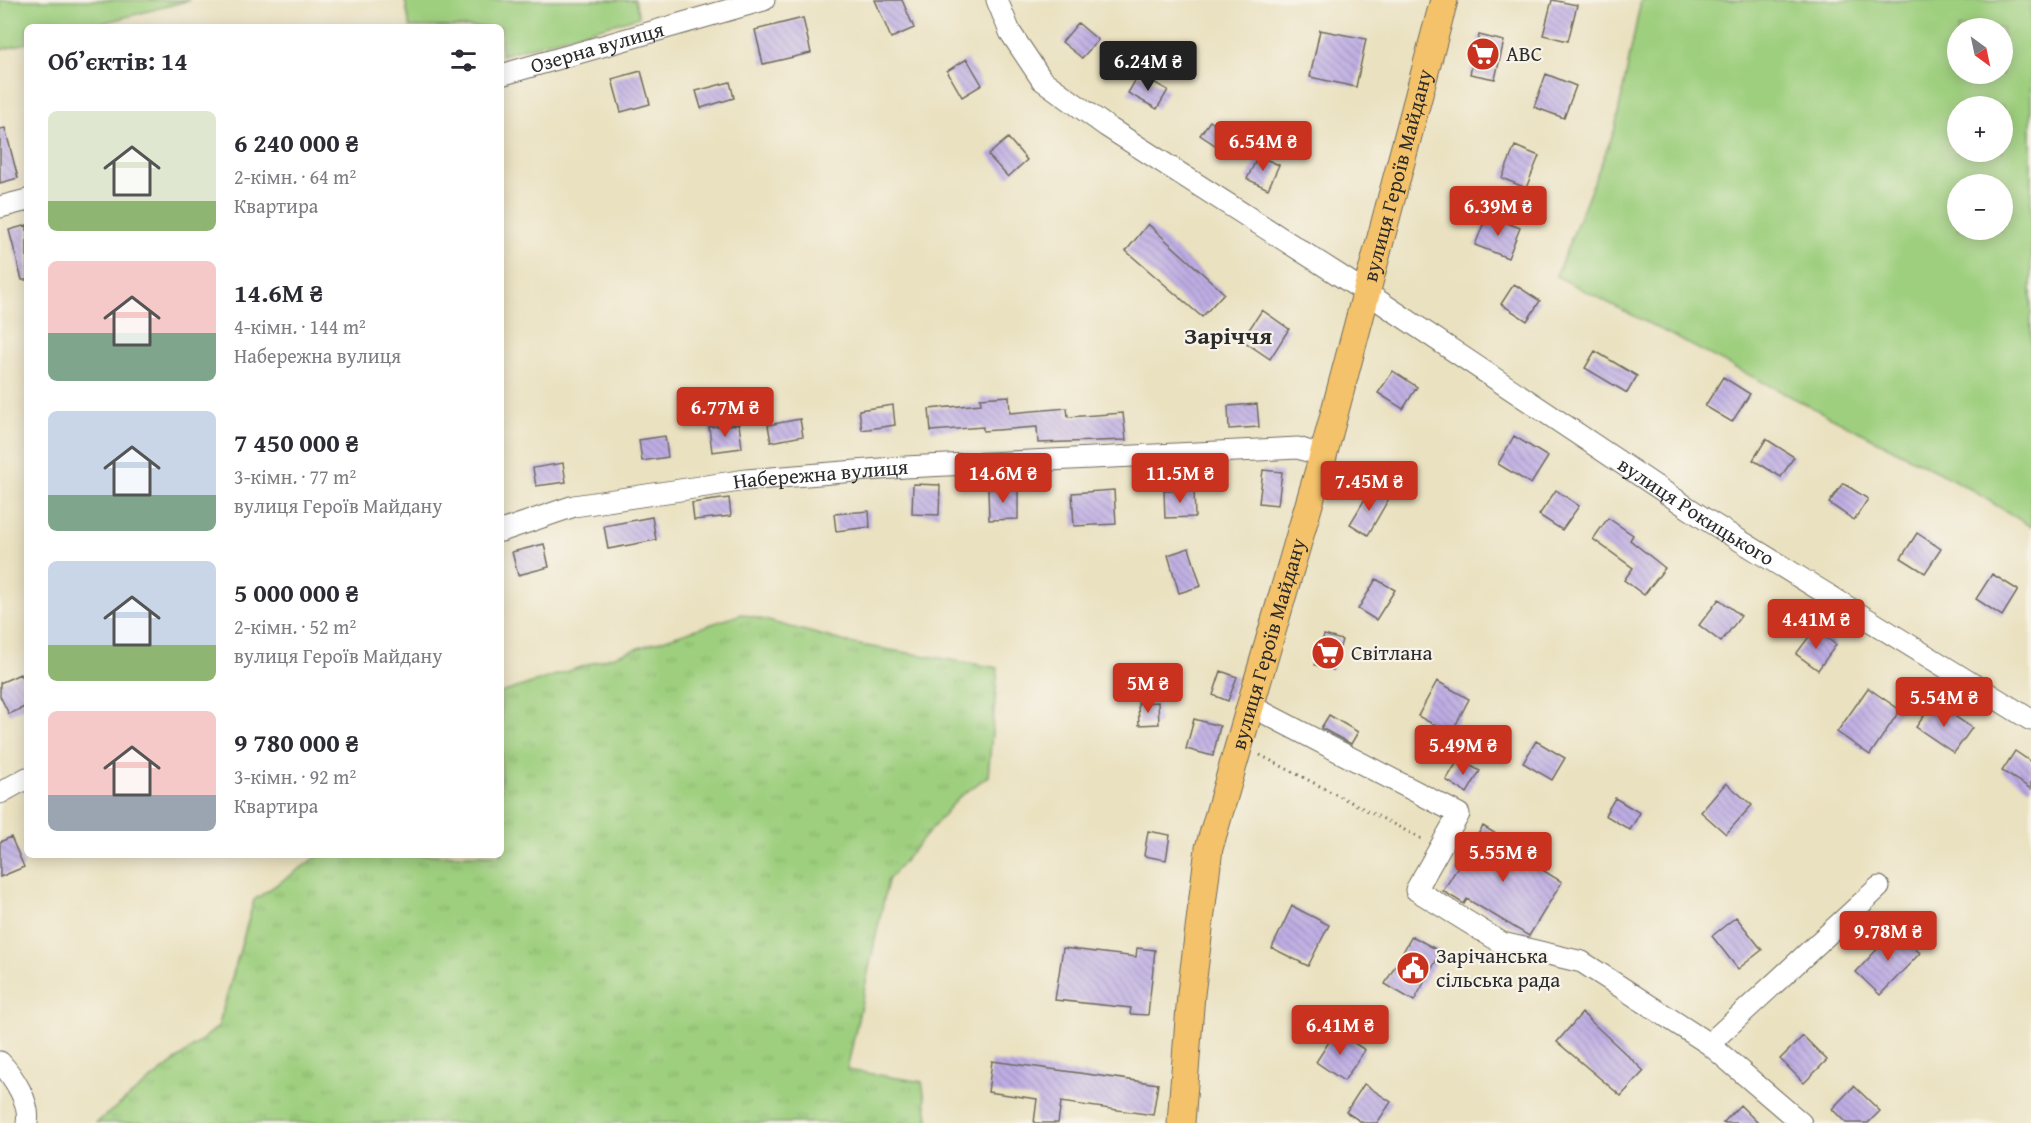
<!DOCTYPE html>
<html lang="uk">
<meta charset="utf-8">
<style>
:root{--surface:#fff;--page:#f2f2f3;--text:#2b2b33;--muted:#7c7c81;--accent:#c8321e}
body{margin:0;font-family:"Gentium Book Plus",serif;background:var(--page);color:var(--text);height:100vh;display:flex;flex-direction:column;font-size:22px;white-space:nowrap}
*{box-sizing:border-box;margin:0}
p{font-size:20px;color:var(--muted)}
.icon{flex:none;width:33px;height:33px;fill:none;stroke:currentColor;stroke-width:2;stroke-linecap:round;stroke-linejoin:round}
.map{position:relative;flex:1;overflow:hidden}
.sheet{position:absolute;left:24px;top:24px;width:480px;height:834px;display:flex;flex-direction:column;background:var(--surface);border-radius:9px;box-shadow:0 3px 15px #0003}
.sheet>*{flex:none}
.needle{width:39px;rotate:147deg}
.buttons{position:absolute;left:1947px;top:18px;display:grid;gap:12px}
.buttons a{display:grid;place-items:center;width:66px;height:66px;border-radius:50%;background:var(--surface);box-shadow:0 3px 15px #0003;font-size:30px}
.price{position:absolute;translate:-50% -51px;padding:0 14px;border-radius:6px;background:var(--accent);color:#fff;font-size:20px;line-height:39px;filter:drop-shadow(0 2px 3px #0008)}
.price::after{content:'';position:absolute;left:50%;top:36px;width:18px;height:14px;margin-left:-9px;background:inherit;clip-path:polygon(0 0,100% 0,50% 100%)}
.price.active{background:#222;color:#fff}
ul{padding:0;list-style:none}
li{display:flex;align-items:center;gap:18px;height:150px;padding:0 24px}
li span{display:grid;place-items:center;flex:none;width:168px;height:120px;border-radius:9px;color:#555}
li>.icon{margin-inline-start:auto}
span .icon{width:72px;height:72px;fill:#fffc;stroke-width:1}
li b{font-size:26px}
h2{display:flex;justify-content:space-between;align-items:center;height:72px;padding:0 24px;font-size:26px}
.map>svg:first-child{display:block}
.grass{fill:url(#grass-tufts);stroke:#647d54;stroke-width:1.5}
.green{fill:#9ecf7e;stroke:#647d54;stroke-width:1.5;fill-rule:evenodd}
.building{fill:url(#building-back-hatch)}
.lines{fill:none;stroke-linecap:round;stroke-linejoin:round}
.minor-casing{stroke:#6e6b5f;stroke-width:23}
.major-casing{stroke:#6e6b5f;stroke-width:29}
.path{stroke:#6e6b5f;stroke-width:3;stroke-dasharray:1.5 4.5;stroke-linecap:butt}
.minor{stroke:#fff;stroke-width:21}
.major{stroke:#f4c26a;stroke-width:27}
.labels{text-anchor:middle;stroke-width:4.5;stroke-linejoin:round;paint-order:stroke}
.street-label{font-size:21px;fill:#2b2b2b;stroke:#f7f3e8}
.poi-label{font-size:21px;fill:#2b2b2b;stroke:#f7f3e8;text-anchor:start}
.quarter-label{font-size:24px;font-weight:bold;fill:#2b2b2b;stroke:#f7f3e8}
</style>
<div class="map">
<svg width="2031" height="1123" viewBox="0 0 2031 1123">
<defs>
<pattern id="grass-tufts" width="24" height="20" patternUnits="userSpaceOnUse" patternTransform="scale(1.5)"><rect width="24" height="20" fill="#9ecf7e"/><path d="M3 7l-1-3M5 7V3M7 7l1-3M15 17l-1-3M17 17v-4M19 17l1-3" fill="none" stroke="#88b26d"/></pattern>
<pattern id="building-back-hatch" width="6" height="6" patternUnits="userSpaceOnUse" patternTransform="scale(1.5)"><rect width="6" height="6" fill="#beade4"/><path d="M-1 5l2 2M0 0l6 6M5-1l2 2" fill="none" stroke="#9b8db9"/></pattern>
</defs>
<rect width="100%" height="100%" fill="#f7f3e8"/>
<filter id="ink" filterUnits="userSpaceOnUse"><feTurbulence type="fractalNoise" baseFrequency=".0167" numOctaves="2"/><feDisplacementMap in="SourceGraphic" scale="12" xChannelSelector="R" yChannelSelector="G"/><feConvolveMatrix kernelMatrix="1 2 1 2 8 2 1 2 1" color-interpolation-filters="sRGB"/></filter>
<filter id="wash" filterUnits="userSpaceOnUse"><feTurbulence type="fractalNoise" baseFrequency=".008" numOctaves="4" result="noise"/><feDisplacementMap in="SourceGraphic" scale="24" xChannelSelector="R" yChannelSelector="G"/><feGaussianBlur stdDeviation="1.35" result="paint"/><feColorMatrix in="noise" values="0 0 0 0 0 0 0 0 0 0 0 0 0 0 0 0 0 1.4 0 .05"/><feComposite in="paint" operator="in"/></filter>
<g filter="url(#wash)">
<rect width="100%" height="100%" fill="#eae1c0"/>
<path class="grass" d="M742 614 854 644 998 668 988 776 958 798 888 880 847 1070 922 1082 929 1123H96L218 1027 254 900 320 855H501V693Z"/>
<path class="green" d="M0 0H190L88 27H27V43L0 50Z
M405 0H635L639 17 501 55V27H410Z
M1641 0H2031V527L1967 487 1556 276 1615 129ZM2002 28V74H1958V28ZM2002 106V152H1958V106ZM1958 184H2002V230H1958Z"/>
<g id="blocks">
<path class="building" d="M875 0H902L914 28 891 38Z
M1552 0 1577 5 1568 41 1543 35Z
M803 18 811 53 763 64 755 30Z
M1078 23 1098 40 1082 58 1062 42Z
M1320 30 1366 39 1356 87 1310 77Z
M1479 35 1504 41 1495 79 1470 74Z
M967 59 982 85 962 97 947 71Z
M641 71 650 104 621 112 612 79Z
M1139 74 1168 90 1157 109 1128 93Z
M1546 74 1576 86 1564 118 1534 107Z
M730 82 734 98 701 108 696 91Z
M1210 121 1233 137 1224 151 1200 135Z
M5 128 18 178 0 183V129Z
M1008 138 1027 160 1008 177 988 155Z
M1515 146 1539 156 1526 188 1502 178Z
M1258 156 1279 165 1268 189 1247 179Z
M1487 215 1520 228 1508 258 1475 245Z
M1148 224 1224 293 1202 317 1126 251Z
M27 225V280H22L9 230Z
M1514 284 1540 301 1527 321 1501 304Z
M1262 310 1289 329 1270 359 1242 340Z
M1595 351 1637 376 1627 393 1585 368Z
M1393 371 1417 387 1403 409 1378 393Z
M1723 377 1750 394 1732 422 1705 406Z
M1009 396 1010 413 1067 408 1068 417 1123 413 1126 440 1038 443 1037 427 983 431V427L931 431 929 409 981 404 980 398Z
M1257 404 1259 427 1229 429 1228 406Z
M893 405 895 425 862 430 859 410Z
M800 419 803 436 771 442 768 425Z
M739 424 742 448 712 452 709 427Z
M665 436 668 457 642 461 639 440Z
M1514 436 1548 457 1531 484 1498 464Z
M1766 439 1794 457 1781 477 1753 460Z
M563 463 566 482 536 486 533 468Z
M1263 470 1282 472 1278 505 1259 503Z
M1843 483 1868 499 1854 520 1829 503Z
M913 484 940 485 939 515 912 514Z
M988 489H1018V519L989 520Z
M1371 489 1388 500 1368 535 1350 524Z
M1114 490 1116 524 1074 526 1072 493Z
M1194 490 1195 517 1165 518 1164 491Z
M1556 490 1579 506 1562 530 1539 515Z
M729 498 731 516 694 520 692 503Z
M869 511 870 527 836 531 834 514Z
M652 517 656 540 608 549 604 526Z
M1608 518 1633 535 1630 540 1665 568 1644 595 1624 580 1633 568 1593 539Z
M1917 533 1941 549 1925 573 1901 558Z
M544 544 549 567 518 575 512 552Z
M1189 548 1201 586 1179 593 1168 555Z
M1992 574 2018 590 2002 616 1976 599Z
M1376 579 1395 590 1376 620 1358 609Z
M1719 599 1741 616 1721 642 1699 625Z
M1815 629 1836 645 1818 670 1796 654Z
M1324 635 1342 640 1333 670 1315 665Z
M1221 671 1237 677 1228 701 1213 695Z
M20 674 27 688V706L9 714 0 696V683Z
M1437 681 1469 699 1451 734 1418 716Z
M1868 688 1900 710 1870 755 1837 732Z
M1158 702 1159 724 1139 725 1138 703Z
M1934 702 1972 728 1954 753 1916 727Z
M1329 715 1358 732 1351 744 1321 728Z
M1194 719 1220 726 1213 756 1186 749Z
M1536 741 1565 758 1552 780 1523 763Z
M2015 751 2031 762V789L2002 771Z
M1459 759 1480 771 1467 793 1446 780Z
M1726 783 1752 805 1726 834 1701 812Z
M1615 798 1640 813 1630 830 1605 815Z
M1483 826 1504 839 1500 844 1562 882 1529 936 1467 899 1464 904 1443 891Z
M1148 831 1170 835 1166 860 1144 856Z
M11 837 24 867 0 877V842Z
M1292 906 1329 925 1308 966 1272 948Z
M1736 917 1762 950 1738 969 1712 936Z
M1895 930 1920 953 1880 995 1856 972Z
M1412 936 1441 952 1414 1001 1385 984Z
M1063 948 1136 957 1137 948 1155 950 1148 1015 1130 1014 1131 1008 1055 1000Z
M1582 1013 1644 1071 1621 1096 1557 1042Z
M1336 1031 1365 1050 1344 1081 1316 1062Z
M1803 1036 1827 1060 1804 1083 1780 1059Z
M992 1061 1158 1084 1153 1115 1061 1102 1058 1123H1034L1037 1099 988 1092Z
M1364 1084 1391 1102 1377 1123H1363L1346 1112Z
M1854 1086 1880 1111 1868 1123H1846L1832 1109Z
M1740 1105 1758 1123H1723Z"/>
</g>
</g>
<g filter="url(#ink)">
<use href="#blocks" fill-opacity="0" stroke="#6e6b5f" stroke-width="1.5"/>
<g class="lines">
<g class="minor-casing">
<g id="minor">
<path id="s1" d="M997 0 1010 32 1042 80 1106 126 1367 293 1705 519 2031 720"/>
<path id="s2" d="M501 75 764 0"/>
<path d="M0 207 27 200"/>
<path id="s3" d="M501 531 574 506 746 480 905 467 1298 448 1323 456"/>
<path d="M1251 706 1459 814 1416 890 1502 943 1582 962 1709 1044 1801 1123"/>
<path d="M0 793 27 778"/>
<path d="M1709 1044 1879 887"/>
<path d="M0 1062C13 1076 31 1103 27 1123"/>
</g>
</g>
<g class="major-casing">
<g id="major">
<path id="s4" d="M1181 1123 1191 994 1209 848 1323 456 1444 0"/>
</g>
</g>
<path class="path" d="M1260 755 1424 840"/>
<use href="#minor" class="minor"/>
<use href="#major" class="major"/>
</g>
</g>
<defs>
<g id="supermarket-disc" transform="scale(1.725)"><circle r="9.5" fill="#c8321e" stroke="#f7f3e8"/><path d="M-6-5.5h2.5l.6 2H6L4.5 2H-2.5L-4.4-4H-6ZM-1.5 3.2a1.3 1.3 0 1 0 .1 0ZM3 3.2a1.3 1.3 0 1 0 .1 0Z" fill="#fff"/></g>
<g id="civic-disc" transform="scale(1.725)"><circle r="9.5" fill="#c8321e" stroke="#f7f3e8"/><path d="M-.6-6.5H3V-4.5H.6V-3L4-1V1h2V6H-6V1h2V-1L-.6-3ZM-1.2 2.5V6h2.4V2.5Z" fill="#fff"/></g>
</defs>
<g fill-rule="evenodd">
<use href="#supermarket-disc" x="1483" y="54"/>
<use href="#supermarket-disc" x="1328" y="653"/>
<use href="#civic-disc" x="1413" y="968"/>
</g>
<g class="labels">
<g class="street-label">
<text dy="7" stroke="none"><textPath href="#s2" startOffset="100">Озерна вулиця</textPath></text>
<text dy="7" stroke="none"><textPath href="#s4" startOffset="975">вулиця Героїв Майдану</textPath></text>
<text dy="7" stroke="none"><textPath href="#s3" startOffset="326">Набережна вулиця</textPath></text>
<text dy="7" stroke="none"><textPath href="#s1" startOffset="876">вулиця Рокицького</textPath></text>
<text dy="7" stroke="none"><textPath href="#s4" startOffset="489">вулиця Героїв Майдану</textPath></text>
</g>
<g class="poi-label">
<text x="1506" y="61">ABC</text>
<text x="1351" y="660">Світлана</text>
<text x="1436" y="963">Зарічанська<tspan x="1436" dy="24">сільська рада</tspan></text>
</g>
<g class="quarter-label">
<text x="1228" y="344">Заріччя</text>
</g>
</g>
</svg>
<div class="buttons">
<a><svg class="needle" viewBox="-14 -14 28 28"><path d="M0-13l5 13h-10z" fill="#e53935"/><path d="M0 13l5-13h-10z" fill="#7c7c81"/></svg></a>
<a>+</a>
<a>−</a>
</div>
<b class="price active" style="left:1148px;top:92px">6.24M ₴</b>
<b class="price" style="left:1263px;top:172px">6.54M ₴</b>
<b class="price" style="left:1498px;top:237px">6.39M ₴</b>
<b class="price" style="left:725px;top:438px">6.77M ₴</b>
<b class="price" style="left:1003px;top:504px">14.6M ₴</b>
<b class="price" style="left:1180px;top:504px">11.5M ₴</b>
<b class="price" style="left:1369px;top:512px">7.45M ₴</b>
<b class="price" style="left:1816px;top:650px">4.41M ₴</b>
<b class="price" style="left:1148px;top:714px">5M ₴</b>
<b class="price" style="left:1944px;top:728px">5.54M ₴</b>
<b class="price" style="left:1463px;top:776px">5.49M ₴</b>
<b class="price" style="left:1503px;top:883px">5.55M ₴</b>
<b class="price" style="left:1888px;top:962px">9.78M ₴</b>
<b class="price" style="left:1340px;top:1056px">6.41M ₴</b>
<section class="sheet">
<h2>Об’єктів: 14<svg class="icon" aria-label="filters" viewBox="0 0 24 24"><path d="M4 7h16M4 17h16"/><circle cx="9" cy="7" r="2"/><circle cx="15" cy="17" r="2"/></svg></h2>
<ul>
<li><span style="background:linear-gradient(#dfe7d0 75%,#8fb573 0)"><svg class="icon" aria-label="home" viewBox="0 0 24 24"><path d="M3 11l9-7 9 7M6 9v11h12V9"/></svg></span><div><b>6 240 000 ₴</b><p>2-кімн. · 64 m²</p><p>Квартира</p></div></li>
<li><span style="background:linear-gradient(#f6c9c9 60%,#7fa58c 0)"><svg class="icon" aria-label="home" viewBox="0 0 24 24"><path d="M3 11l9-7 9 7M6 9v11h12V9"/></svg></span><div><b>14.6M ₴</b><p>4-кімн. · 144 m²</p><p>Набережна вулиця</p></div></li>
<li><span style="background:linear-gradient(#c9d6e8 70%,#7fa58c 0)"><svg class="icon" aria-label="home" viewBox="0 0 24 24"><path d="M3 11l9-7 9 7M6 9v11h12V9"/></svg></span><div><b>7 450 000 ₴</b><p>3-кімн. · 77 m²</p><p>вулиця Героїв Майдану</p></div></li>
<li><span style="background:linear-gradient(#c9d6e8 70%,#8fb573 0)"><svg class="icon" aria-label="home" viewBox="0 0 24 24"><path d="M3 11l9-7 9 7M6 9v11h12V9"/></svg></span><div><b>5 000 000 ₴</b><p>2-кімн. · 52 m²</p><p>вулиця Героїв Майдану</p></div></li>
<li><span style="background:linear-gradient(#f6c9c9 70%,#9aa5b1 0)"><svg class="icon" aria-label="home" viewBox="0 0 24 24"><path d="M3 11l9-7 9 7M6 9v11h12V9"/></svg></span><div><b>9 780 000 ₴</b><p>3-кімн. · 92 m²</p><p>Квартира</p></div></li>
</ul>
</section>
</div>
